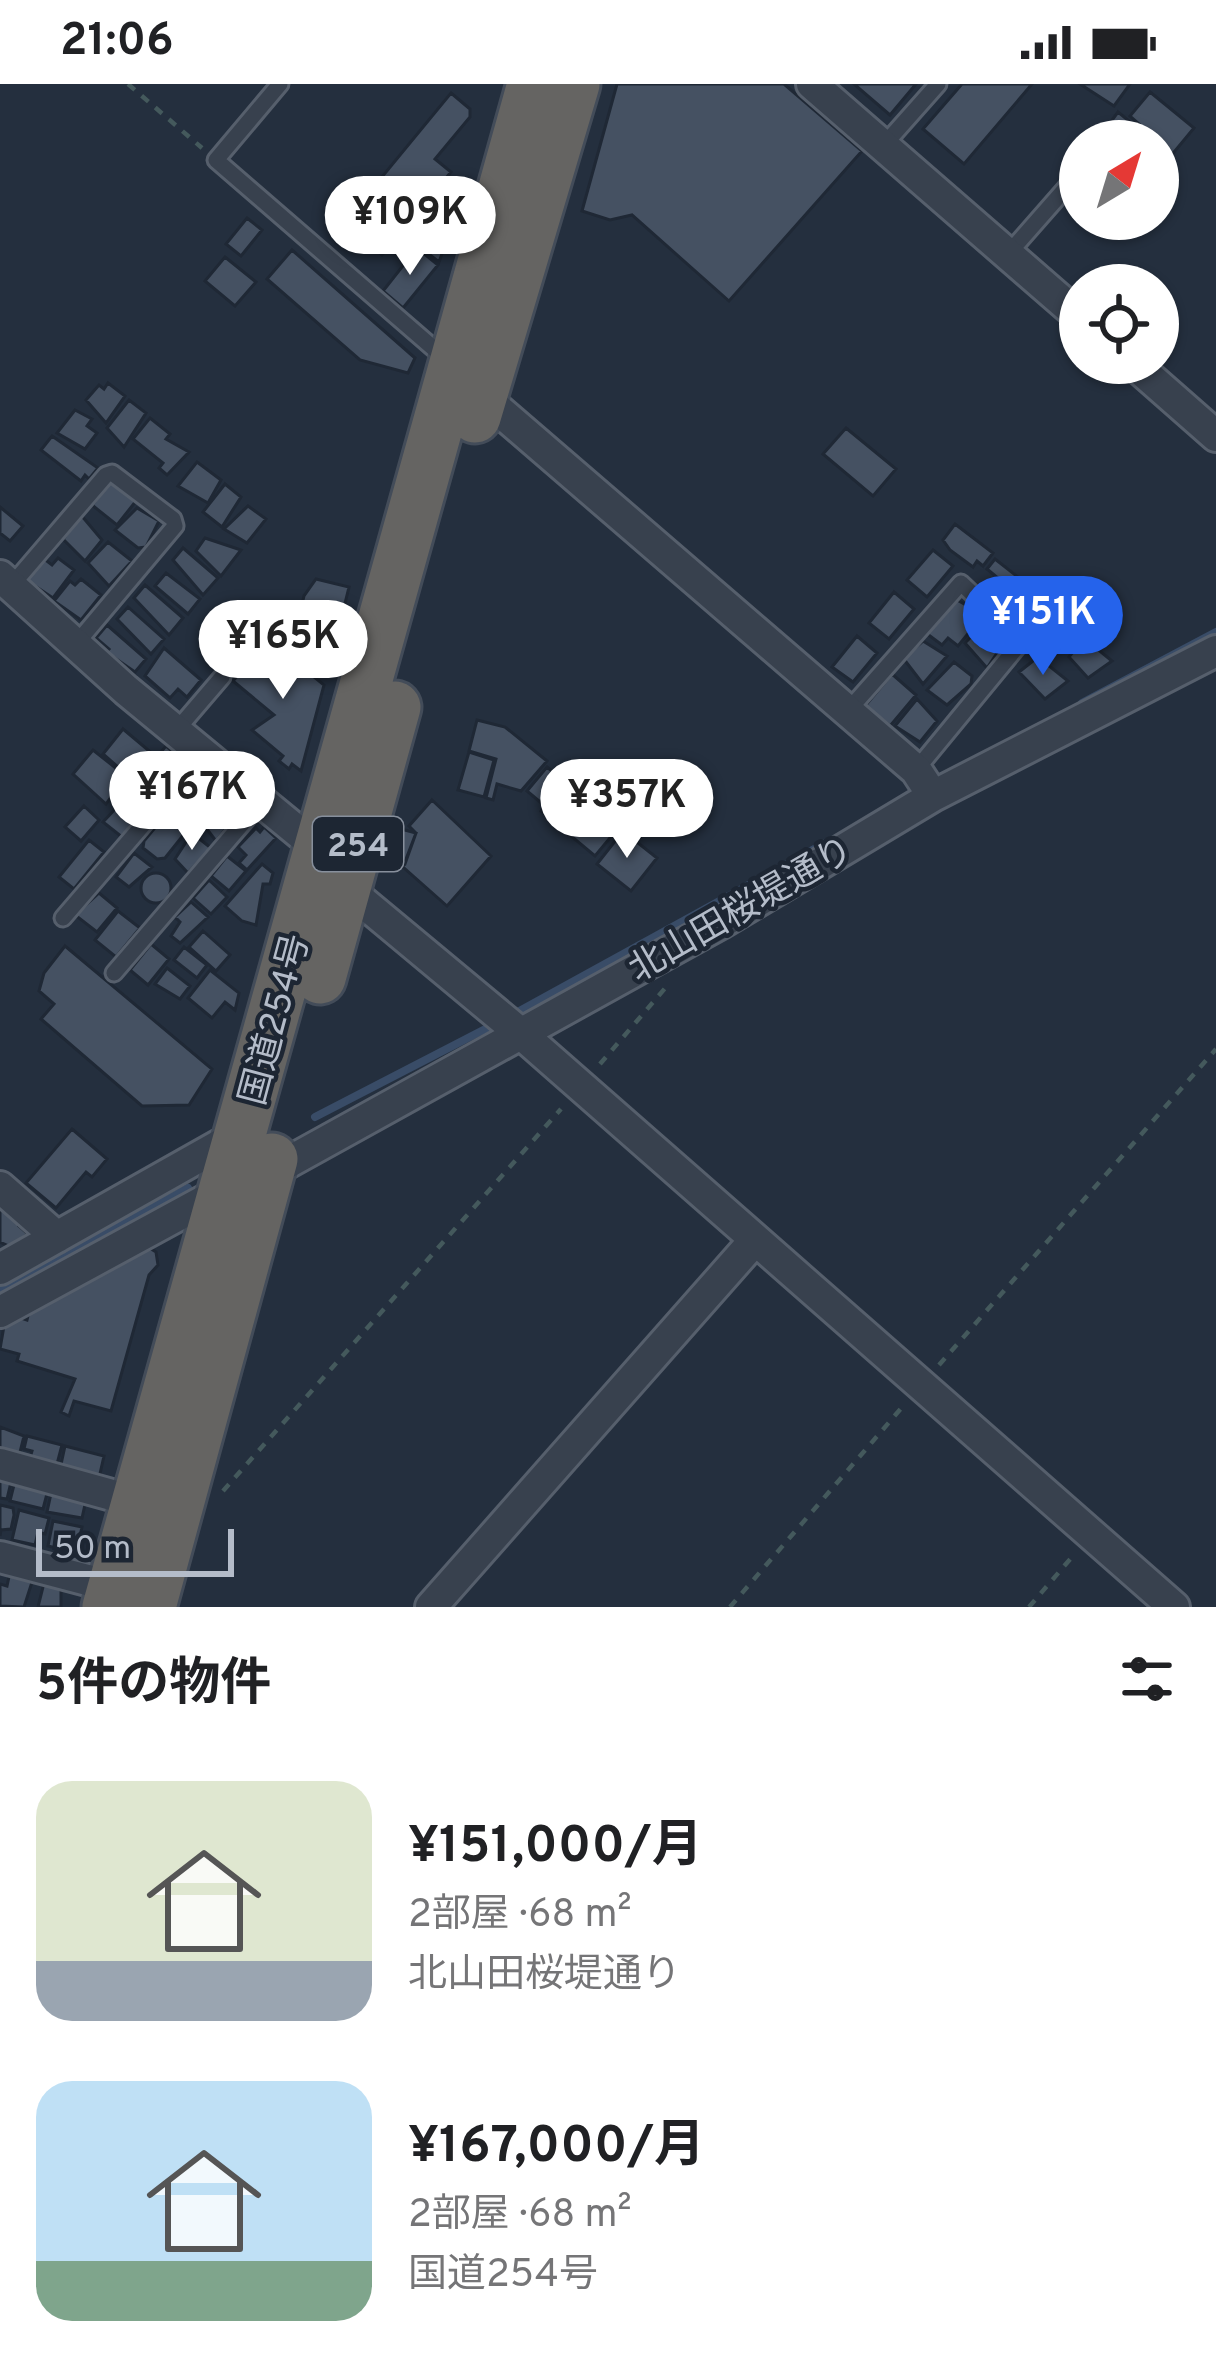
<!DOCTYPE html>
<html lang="ja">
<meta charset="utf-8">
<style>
:root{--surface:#fff;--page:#f2f2f2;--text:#202124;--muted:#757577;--accent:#2563eb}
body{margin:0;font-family:Overpass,"Noto Sans JP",sans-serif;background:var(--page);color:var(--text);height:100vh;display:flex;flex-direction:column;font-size:45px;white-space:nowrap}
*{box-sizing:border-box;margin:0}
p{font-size:39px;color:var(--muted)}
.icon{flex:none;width:66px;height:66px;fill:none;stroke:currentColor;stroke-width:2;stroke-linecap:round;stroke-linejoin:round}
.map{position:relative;height:1523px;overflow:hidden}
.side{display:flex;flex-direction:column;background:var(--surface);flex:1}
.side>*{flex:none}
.needle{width:78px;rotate:38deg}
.fabs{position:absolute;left:1059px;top:36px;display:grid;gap:24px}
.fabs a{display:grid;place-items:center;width:120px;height:120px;border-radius:50%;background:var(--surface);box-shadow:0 3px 9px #0004;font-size:60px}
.scale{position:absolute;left:36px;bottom:30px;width:198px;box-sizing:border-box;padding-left:12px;border:6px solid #b4bcc9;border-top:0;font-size:33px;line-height:42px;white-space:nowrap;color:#b4bcc9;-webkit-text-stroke:9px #1d2633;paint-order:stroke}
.price{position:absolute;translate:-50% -102px;padding:0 27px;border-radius:42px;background:#fff;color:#222;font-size:39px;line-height:78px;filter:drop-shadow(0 3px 6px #0008)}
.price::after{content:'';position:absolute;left:50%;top:72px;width:36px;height:27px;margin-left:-18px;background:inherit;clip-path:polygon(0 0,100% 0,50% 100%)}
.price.selected{background:var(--accent);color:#fff}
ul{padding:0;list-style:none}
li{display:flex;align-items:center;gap:36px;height:300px;padding:0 36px}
li span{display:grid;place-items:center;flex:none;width:336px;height:240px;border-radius:36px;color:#555}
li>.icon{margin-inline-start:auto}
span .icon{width:144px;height:144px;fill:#fffc;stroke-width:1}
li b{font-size:51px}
h2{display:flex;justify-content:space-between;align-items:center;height:144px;padding:0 36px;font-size:51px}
.status{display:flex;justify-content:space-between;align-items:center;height:84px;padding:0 60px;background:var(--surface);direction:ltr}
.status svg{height:33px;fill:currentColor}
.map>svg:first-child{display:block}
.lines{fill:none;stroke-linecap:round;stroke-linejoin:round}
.stream{stroke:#394c67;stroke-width:8}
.building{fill:#455162;stroke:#1f2835;stroke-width:3}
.service-casing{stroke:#565f6c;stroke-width:21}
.minor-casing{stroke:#565f6c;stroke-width:36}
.trunk-casing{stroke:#434c59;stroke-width:57}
.path{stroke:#44595c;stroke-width:4.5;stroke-dasharray:9 9;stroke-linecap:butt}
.service{stroke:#38414e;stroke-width:15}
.minor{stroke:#38414e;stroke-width:30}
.trunk{stroke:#656462;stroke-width:51}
.labels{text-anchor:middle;stroke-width:9;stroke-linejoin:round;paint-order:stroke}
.shield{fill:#1d2633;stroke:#878f9c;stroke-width:3}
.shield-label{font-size:33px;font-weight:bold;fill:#b4bcc9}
.street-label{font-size:36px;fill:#b4bcc9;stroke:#1d2633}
</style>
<div class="status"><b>21:06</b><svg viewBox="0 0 49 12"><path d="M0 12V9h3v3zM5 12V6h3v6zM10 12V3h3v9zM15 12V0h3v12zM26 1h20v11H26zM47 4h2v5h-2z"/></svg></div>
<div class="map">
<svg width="1216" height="1523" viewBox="0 0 1216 1523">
<rect width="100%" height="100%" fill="#242f3e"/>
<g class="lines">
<path class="stream" d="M1082 619 1216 548
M514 930 827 758
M315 1033 495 940
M0 1207 188 1104"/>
</g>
<path class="building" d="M617 0H784L862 67 729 217 632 131 610 136 582 127Z
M854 0H916L890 31Z
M962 0H1032L964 80 923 45Z
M1080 0H1130L1114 22Z
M1150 8 1194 44 1170 73 1158 57 1136 44 1139 40 1130 32Z
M451 9 470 25V33L435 75 451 88 382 171 344 139Z
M1118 28 1129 37 1118 52 1107 43Z
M445 132 453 139 439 178 420 163Z
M247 134 262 146 241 172 226 160Z
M417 164 438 181 403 224 383 207Z
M292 166 415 274 408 289 360 276 267 195Z
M225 173 256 198 235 222 205 197Z
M108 299 125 312 106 339 86 316 99 301 104 305Z
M129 316 146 329 124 363 107 344Z
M75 326 92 335 87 342 97 349 85 365 57 349Z
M150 334 170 350 166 355 189 368 167 391 159 384 163 379 133 355Z
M846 344 896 385 873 412 823 370Z
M52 352 98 384 89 395 85 391 81 397 41 366Z
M197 378 221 396 208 419 178 402Z
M111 397 136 417 117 441 92 421Z
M225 400 241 413 222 443 203 428Z
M248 422 266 435 247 459 224 445Z
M0 423 23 442 10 457 0 449Z
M137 424 159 437 146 463 138 464 115 446Z
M81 431 102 456 85 477 63 455Z
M955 440 993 469 983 482 977 477 973 483 950 466 943 456Z
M205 454 241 466 221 492 196 467Z
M108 458 132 477 109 502 88 479Z
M183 464 218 494 203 511 173 476Z
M933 466 953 482 927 513 907 496Z
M43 474 52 481 58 474 74 486 53 514 26 496Z
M995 475 1033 505 1017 525 991 504 999 495 987 485Z
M166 489 200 515 188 530 155 502Z
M81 495 101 511 81 536 54 517 70 497 75 501Z
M316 495 349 503 330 580 300 572 306 547 296 545 304 512Z
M145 501 183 534 169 551 134 514Z
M894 508 914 525 889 555 869 539Z
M957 516 975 526 972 530 979 536 958 562 948 554 942 561 926 549Z
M1043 516 1081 550 1067 566 1036 539Z
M128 523 164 555 151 570 117 535Z
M987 537 1005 557 987 584 965 559Z
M107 541 146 575 135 588 106 568 109 565 96 554Z
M857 552 877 569 853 598 832 583Z
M1084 554 1112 577 1088 594 1069 573Z
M269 556 324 601 301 687 292 680 289 685 279 677 283 672 252 646 274 631 233 597Z
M923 557 947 572 923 600 903 574Z
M164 564 201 596 187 613 178 605 170 614 145 592Z
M1038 573 1068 597 1045 615 1019 588Z
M954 578 972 592 971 600 947 621 927 606Z
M892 590 916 611 890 642 865 622Z
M917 615 937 637 920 658 895 642Z
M477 636 505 643 547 677 521 707 497 700 493 716 486 714 496 675 469 667Z
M123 645 154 671 133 696 103 670Z
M166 662 183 676 155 711 137 696Z
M93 666 132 697 115 717 111 713 106 720 73 690Z
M469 668 494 676 484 713 458 706Z
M547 683 619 743 595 772 541 727 545 722 527 707Z
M197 692 203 697 207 692 222 704 195 737 174 719Z
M133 706 149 718 122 753 103 738Z
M229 711 241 726 216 757 200 736 218 712Z
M432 716 491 772 447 822 403 783 416 749 409 742Z
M84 722 99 736 81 757 65 743Z
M168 728 189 744 165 774 157 775 143 764 144 757Z
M264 743 276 754 247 786 239 779 246 771 238 763 256 744 260 748Z
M401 745 416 749 405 780 392 776Z
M623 747 657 774 631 807 597 780Z
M192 749 211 764 188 789 175 775Z
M89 756 104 768 74 805 59 793Z
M134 769 152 783 129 803 116 793Z
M227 772 246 787 229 807 211 792Z
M262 780 273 789 270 800H263L256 841 242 837 225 822Z
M141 804a15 15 0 1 1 30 0a15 15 0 1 1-30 0Z
M209 796 227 813 211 830 193 814Z
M99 809 117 824 97 848 75 831Z
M191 818 208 833 180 859 171 852 180 838 175 833Z
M118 827 140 844 116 873 95 856Z
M203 847 230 871 216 887 189 863Z
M151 860 169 875 148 901 130 886Z
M65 862 212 985 189 1021 142 1022 41 935 54 920 39 907 44 889Z
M184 863 207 881 197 894 174 876Z
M167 884 190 902 180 915 155 900Z
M210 886 239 909 235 926 225 918 212 934 188 914Z
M72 1045 107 1075 92 1093 86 1088 56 1124 26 1099Z
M0 1118 24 1136 19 1142 28 1150 11 1163 0 1158Z
M148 1163 156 1168 158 1181 149 1191 111 1327 74 1317 69 1332 61 1328 75 1295 17 1277 19 1270 0 1265 4 1242 18 1233 27 1236 29 1228Z
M0 1343 24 1352 19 1372 0 1369Z
M27 1352 62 1361 56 1384 29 1377 32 1367 24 1365Z
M65 1362 104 1372 99 1394 60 1385Z
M0 1392 11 1398 7 1415 0 1414Z
M15 1397 48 1406 43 1425 10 1417Z
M52 1405 86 1416 82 1434 47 1428Z
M0 1421 13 1424 14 1431 11 1445 1 1446 0 1452Z
M19 1426 49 1434 45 1450 38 1448 35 1461 12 1456Z
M53 1437 82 1443 76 1469 48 1462Z
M10 1488 33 1495 24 1523 0 1522V1500L7 1502Z
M44 1499 61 1503V1523H38Z"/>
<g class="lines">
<g class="service-casing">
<path id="service" d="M280 0 216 76 447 276
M884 61 938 0
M1008 170 1080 88
M11 502 106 391 112 389 173 435 175 442 76 560
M846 629 961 499 1022 557 916 686
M175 648 222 593
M63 834 203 671
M114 889 261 718"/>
</g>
<g class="minor-casing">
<path id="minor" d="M812 0 1080 233
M1133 279 1216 352
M481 311 916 686 933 712
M0 492 126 606 319 765
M346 804 519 948 1174 1523
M269 1089 721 839 933 712 1216 567
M0 1103 57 1153
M0 1185 243 1048
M0 1228 228 1104
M0 1380 137 1418
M0 1473 114 1503
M431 1523 755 1156"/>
</g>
<g class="trunk-casing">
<path id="trunk" d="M475 333 574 0
M320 894 395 623
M108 1523 533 0
M150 1523 272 1075"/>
</g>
<path class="path" d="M128 0 202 64
M600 980 667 902
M939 1281 1216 965
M223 1407 561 1025
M730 1523 904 1321
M1029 1523 1072 1473"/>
<use href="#service" class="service"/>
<use href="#minor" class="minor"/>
<use href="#trunk" class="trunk"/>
</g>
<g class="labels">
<rect class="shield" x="313" y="733" width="90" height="54" rx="9"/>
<g class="shield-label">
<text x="358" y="772">254</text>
</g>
<g class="street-label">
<text transform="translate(740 824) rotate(-30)" y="13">北山田桜堤通り</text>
<text transform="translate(273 935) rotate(-75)" y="13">国道254号</text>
</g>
</g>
</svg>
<div class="fabs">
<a><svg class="needle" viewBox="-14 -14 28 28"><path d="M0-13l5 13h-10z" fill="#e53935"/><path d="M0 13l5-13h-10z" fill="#757577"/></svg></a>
<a><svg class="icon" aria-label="locate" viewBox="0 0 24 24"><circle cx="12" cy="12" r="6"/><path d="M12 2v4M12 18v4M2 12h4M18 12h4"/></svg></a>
</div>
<div class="scale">50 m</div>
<b class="price" style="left:410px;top:194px">¥109K</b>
<b class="price selected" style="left:1043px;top:594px">¥151K</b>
<b class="price" style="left:283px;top:618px">¥165K</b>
<b class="price" style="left:192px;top:769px">¥167K</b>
<b class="price" style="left:627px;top:777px">¥357K</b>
</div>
<section class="side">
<h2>5件の物件<svg class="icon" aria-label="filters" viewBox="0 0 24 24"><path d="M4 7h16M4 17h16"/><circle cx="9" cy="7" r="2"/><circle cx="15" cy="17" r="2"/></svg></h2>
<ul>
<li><span style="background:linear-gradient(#dfe7d0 75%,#9aa5b1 0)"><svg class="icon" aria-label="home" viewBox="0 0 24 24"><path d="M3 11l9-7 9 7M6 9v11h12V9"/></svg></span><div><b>¥151,000/月</b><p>2部屋 · 68 m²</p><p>北山田桜堤通り</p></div></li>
<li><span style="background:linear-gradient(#bfe0f5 75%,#7fa58c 0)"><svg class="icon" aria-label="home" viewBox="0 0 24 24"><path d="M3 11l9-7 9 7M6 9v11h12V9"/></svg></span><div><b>¥167,000/月</b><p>2部屋 · 68 m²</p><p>国道254号</p></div></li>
</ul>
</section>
